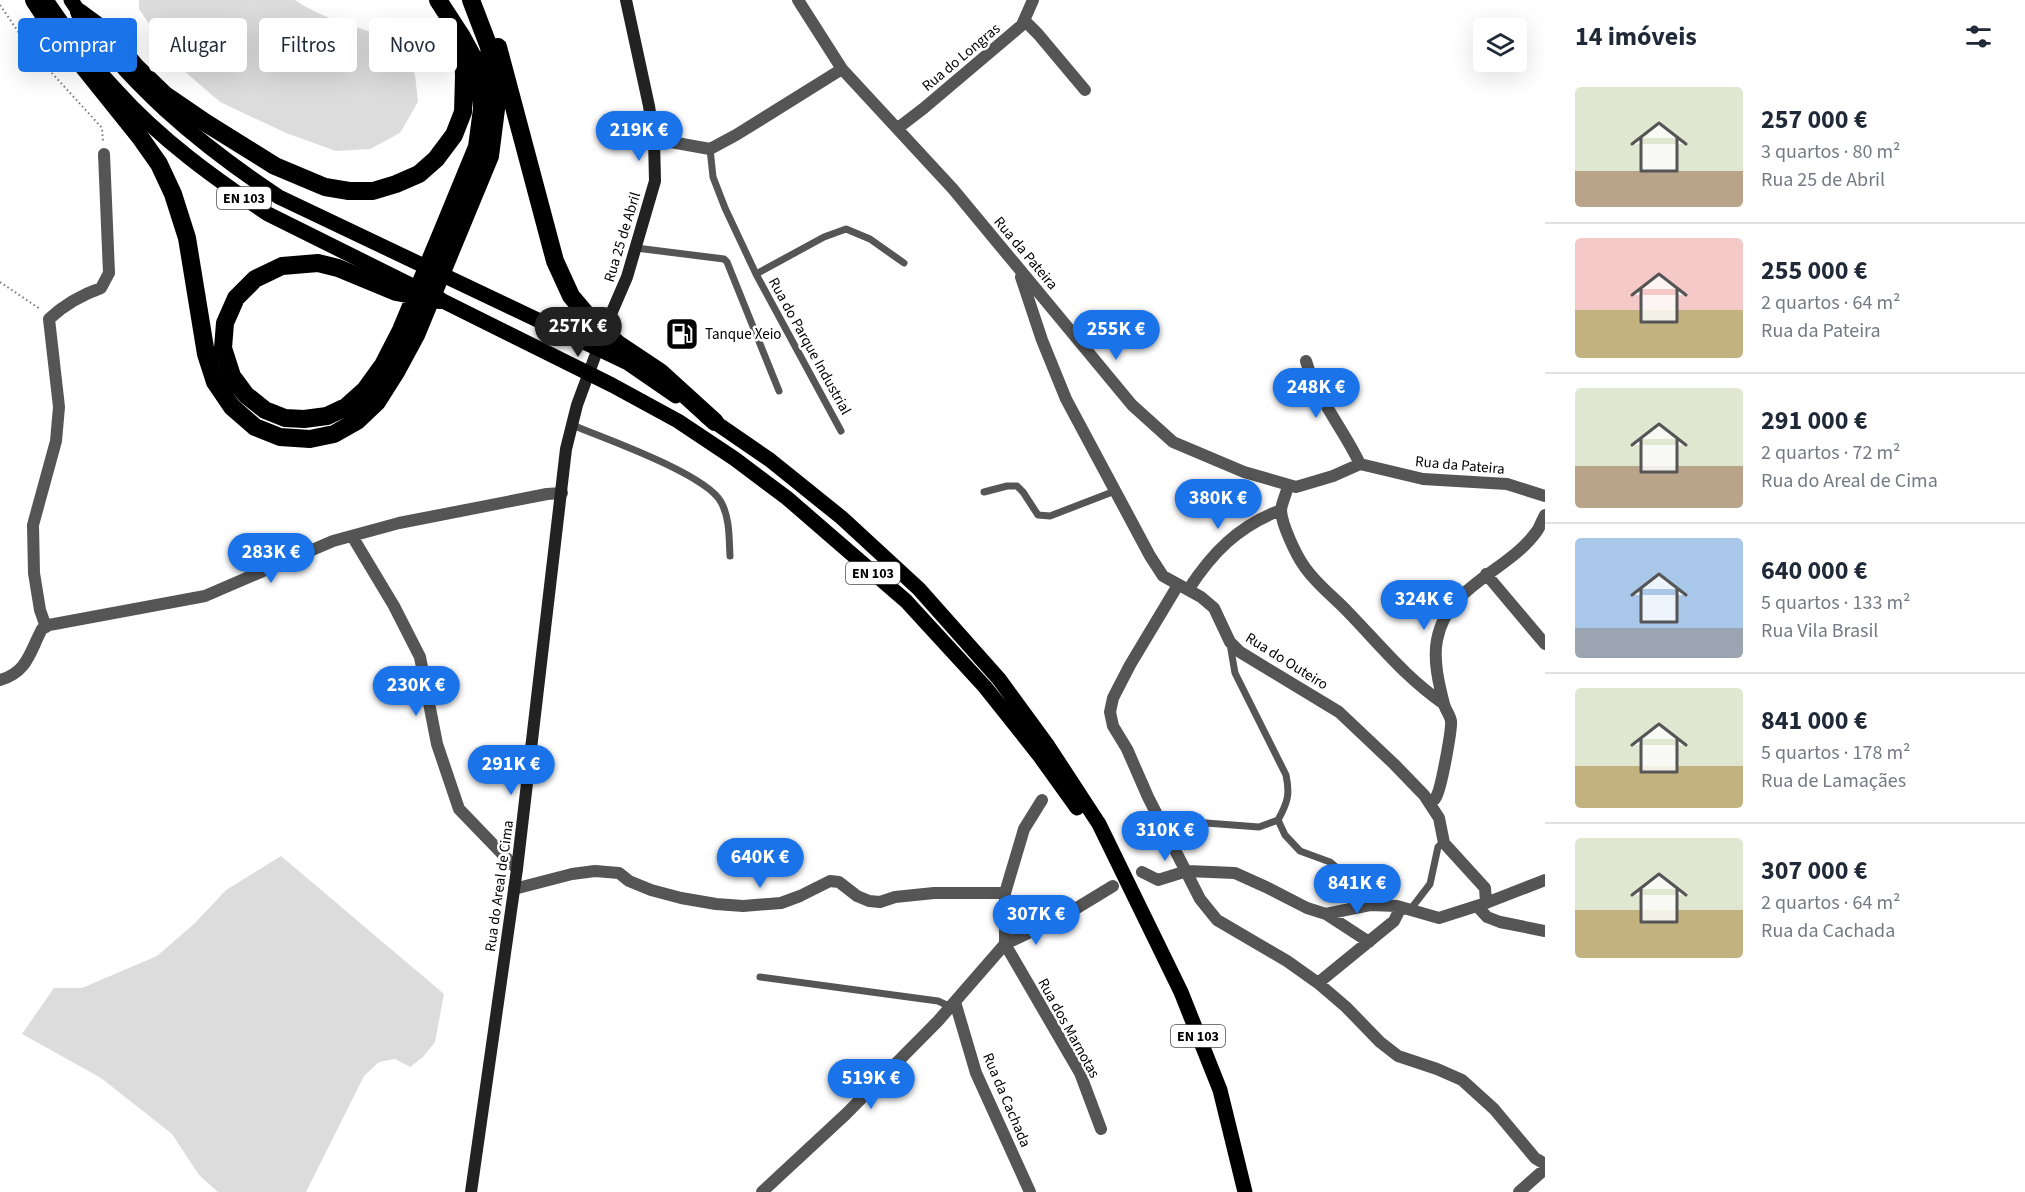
<!DOCTYPE html>
<html lang="pt">
<meta charset="utf-8">
<style>
:root{--surface:#fff;--page:#f6f6f7;--text:#1f2937;--muted:#747a83;--line:#e0e1e3;--accent:#1a73e8}
body{margin:0;font-family:"Source Sans 3",sans-serif;background:var(--page);color:var(--text);height:100vh;display:flex;flex-direction:column;font-size:22px;white-space:nowrap}
*{box-sizing:border-box;margin:0}
p{font-size:20px;color:var(--muted)}
.icon{flex:none;width:33px;height:33px;fill:none;stroke:currentColor;stroke-width:2;stroke-linecap:round;stroke-linejoin:round}
.map{position:relative;flex:1;overflow:hidden}
.panel{display:flex;flex-direction:column;background:var(--surface);width:480px}
.panel>*{flex:none}
.top-card{position:absolute;left:18px;top:18px;width:570px;height:54px;display:flex;gap:12px}
.tools{position:absolute;left:1473px;top:18px;display:grid;gap:12px}
.tools a{display:grid;place-items:center;width:54px;height:54px;border-radius:6px;background:var(--surface);box-shadow:0 6px 24px #0002;font-size:30px}
.price{position:absolute;translate:-50% -51px;padding:0 14px;border-radius:21px;background:var(--accent);color:#fff;font-size:20px;line-height:39px;filter:drop-shadow(0 2px 3px #0008)}
.price::after{content:'';position:absolute;left:50%;top:36px;width:18px;height:14px;margin-left:-9px;background:inherit;clip-path:polygon(0 0,100% 0,50% 100%)}
.price.active{background:#222;color:#fff}
ul{padding:0;list-style:none}
li{display:flex;align-items:center;gap:18px;height:150px;padding:0 30px}
li+li{border-top:2px solid var(--line)}
li span{display:grid;place-items:center;flex:none;width:168px;height:120px;border-radius:6px;color:#555}
li>.icon{margin-inline-start:auto}
span .icon{width:72px;height:72px;fill:#fffc;stroke-width:1}
li b{font-size:26px}
h2{display:flex;justify-content:space-between;align-items:center;height:72px;padding:0 30px;font-size:26px}
.pill{padding:0 21px;border-radius:6px;background:var(--surface);box-shadow:0 6px 24px #0002;font-size:21px;line-height:54px}
.pill.active{background:var(--accent);color:#fff}
main{display:flex;flex:1;min-height:0}
.map>svg:first-child{display:block}
.green{fill:#dcdcdc}
.lines{fill:none;stroke-linecap:round;stroke-linejoin:round}
.path{stroke:#777;stroke-width:2;stroke-dasharray:1.5 3;stroke-linecap:butt}
.lane{stroke:#555;stroke-width:7}
.street{stroke:#555;stroke-width:12}
.secondary{stroke:#222;stroke-width:12}
.primary{stroke:#000;stroke-width:15}
.highway{stroke:#000;stroke-width:18}
.labels{text-anchor:middle;stroke-width:5;stroke-linejoin:round;paint-order:stroke}
.shield{fill:#fff;stroke:#4c4c4c;stroke-width:1.5}
.shield-label{font-size:14px;font-weight:bold;fill:#000}
.street-label{font-size:15px;fill:#000;stroke:#fff}
.poi-label{font-size:15px;fill:#000;stroke:#fff;text-anchor:start}
</style>
<main>
<div class="map">
<svg width="1545" height="1192" viewBox="0 0 1545 1192">
<rect width="100%" height="100%" fill="#fff"/>
<path class="green" d="M139 0H295C318 16 342 22 368 31 381 36 393 44 406 50L415 75 418 102 400 133 370 149 336 151 286 133 220 102 175 63 139 9Z
M281 856 444 994 435 1042 423 1057 410 1067 395 1059 379 1062 364 1076 306 1192H218L199 1175 172 1134 101 1078 22 1034 54 988H82L157 956 195 923 226 890Z"/>
<g class="lines">
<path class="path" d="M0 5 30 49 102 128 103 142
M0 282 40 309"/>
<path class="lane" d="M710 149 713 177 725 208 756 274 841 431
M636 248 724 259 727 262 779 391
M756 274 824 237 846 229 870 239 904 263
M572 425C604 438 706 474 721 502 730 518 729 539 730 556
M984 492 1007 486H1017L1023 492 1038 515 1050 516 1115 491
M1278 820 1285 835 1300 851 1330 862 1351 880 1365 906
M1166 831 1185 825 1206 823 1259 827 1278 820C1288 802 1290 794 1286 775L1235 673 1230 644
M1410 910 1430 884 1438 847 1444 841
M760 977 938 1001 951 1007"/>
<path class="street" d="M798 0 842 69 953 189 1132 405 1173 442 1244 472 1296 487 1333 476 1360 464 1423 479 1507 484 1545 496
M1024 20 1038 34 1085 90
M898 128 924 108 1022 25 1033 0
M654 139 710 149 736 135 842 69
M1021 277 1042 340 1066 399 1150 556 1163 576 1201 597 1214 608 1230 642 1240 652 1339 712 1394 764 1424 795 1439 818 1444 843 1485 888 1486 903
M1306 361C1317 399 1343 428 1360 464
M1288 485C1287 493 1281 504 1281 511 1282 525 1296 555 1304 566 1316 584 1334 597 1348 612 1381 646 1405 677 1444 704
M352 536 394 606 420 657 437 744 459 809 517 869
M1486 574 1545 644
M1178 585 1130 665 1113 698 1110 712 1113 726 1127 749 1148 797 1200 899 1217 920 1287 961 1318 983 1346 1007 1380 1042 1398 1056 1437 1069 1462 1080 1494 1109 1535 1158 1545 1164
M1188 590C1212 553 1238 526 1281 510
M46 627 40 610 34 573 33 525 56 441 59 407 49 319C65 304 81 295 101 288L109 273 104 154
M0 680C28 672 30 651 42 629L49 625 205 596 333 541 399 523 547 494 562 493
M1042 800 1024 829 1005 893V944L1080 1073 1101 1129
M1430 803C1432 801 1435 800 1436 797 1441 790 1452 729 1451 721 1450 715 1445 709 1444 704 1439 685 1433 660 1437 640 1447 585 1508 572 1537 531 1540 527 1542 520 1545 515
M1142 872 1158 880 1187 871 1235 873 1266 887 1307 908 1326 914 1370 905 1397 906 1439 918 1486 903 1545 880
M514 889 572 874 595 871 619 873 629 881 651 890 681 898 716 904 743 906 781 903 800 896 830 881 839 882 857 896 869 901 880 902 895 897 934 893H1005
M1477 906 1487 917 1500 922 1545 931
M1326 914 1369 942
M1318 983 1394 921 1401 907
M955 1002 976 1073 1030 1192
M762 1192 846 1114 938 1021 1005 944 1062 917 1113 886
M1519 1192 1545 1169"/>
<path class="secondary" d="M471 1192 517 869 566 449 577 405 608 321 627 277 655 181 654 139 649 106 626 0"/>
<path class="primary" d="M46 0C67 31 90 63 116 90 160 139 214 178 268 214L612 385 678 421 735 459 787 498 906 601 985 687 1039 755 1077 808
M71 0C124 82 199 144 279 197L628 363 676 396
M706 416 770 460 842 518 919 589 999 679 1048 746 1099 824 1181 992 1220 1090 1245 1192"/>
<path class="highway" d="M34 0 51 26 140 137 159 164 173 194 187 238 206 354 215 382 232 407 255 427 280 437 310 439 334 434 357 421 377 402 396 372 416 335 490 156 496 109 489 47 471 0
M438 0 462 37 479 68 482 109 477 147 442 232 401 330 383 365 365 390 346 407 327 416 304 419 285 418 265 410 246 395 232 376 223 348 225 323 236 298 255 279 282 266 318 263 338 268 396 292 439 300
M79 12 109 34 135 66 165 95 206 123 275 166 325 187 349 191H373L396 184 419 174 436 159 454 135 463 112 464 77 463 45
M498 47 555 261 571 296 592 321 618 344 660 372 715 422"/>
</g>
<defs>
<g id="fuel-square" transform="scale(1.725)"><rect x="-9" y="-9" width="18" height="18" rx="4" fill="#000" stroke="#fff"/><path d="M-5.5-6h7V0h2V4h1.3V-2.5L3-4.5l.8-.8L6-3V5H2.5V1h-1V6h-7ZM-4.2-4.7v3.2H.2V-4.7Z" fill="#fff"/></g>
</defs>
<g fill-rule="evenodd">
<use href="#fuel-square" x="682" y="334"/>
</g>
<g class="labels">
<g class="shield">
<rect x="217" y="187" width="54" height="22" rx="4.5"/>
<rect x="846" y="562" width="54" height="22" rx="4.5"/>
<rect x="1171" y="1025" width="54" height="22" rx="4.5"/>
</g>
<g class="shield-label">
<text x="244" y="203">EN 103</text>
<text x="873" y="578">EN 103</text>
<text x="1198" y="1041">EN 103</text>
</g>
<g class="street-label">
<text transform="translate(961 57) rotate(-40)" y="5">Rua do Longras</text>
<text transform="translate(622 237) rotate(-73)" y="5">Rua 25 de Abril</text>
<text transform="translate(1026 253) rotate(50)" y="5">Rua da Pateira</text>
<text transform="translate(810 346) rotate(61)" y="5">Rua do Parque Industrial</text>
<text transform="translate(1460 465) rotate(5)" y="5">Rua da Pateira</text>
<text transform="translate(1287 661) rotate(32)" y="5">Rua do Outeiro</text>
<text transform="translate(499 886) rotate(-82)" y="5">Rua do Areal de Cima</text>
<text transform="translate(1069 1028) rotate(61)" y="5">Rua dos Marnotas</text>
<text transform="translate(1007 1100) rotate(67)" y="5">Rua da Cachada</text>
</g>
<g class="poi-label">
<text x="705" y="339">Tanque Xeio</text>
</g>
</g>
</svg>
<div class="tools">
<a><svg class="icon" aria-label="layers" viewBox="0 0 24 24"><path d="M12 4l9 5-9 5-9-5zM3 14l9 5 9-5"/></svg></a>
</div>
<b class="price" style="left:639px;top:162px">219K €</b>
<b class="price active" style="left:578px;top:358px">257K €</b>
<b class="price" style="left:1116px;top:361px">255K €</b>
<b class="price" style="left:1316px;top:419px">248K €</b>
<b class="price" style="left:1218px;top:530px">380K €</b>
<b class="price" style="left:271px;top:584px">283K €</b>
<b class="price" style="left:1424px;top:631px">324K €</b>
<b class="price" style="left:416px;top:717px">230K €</b>
<b class="price" style="left:511px;top:796px">291K €</b>
<b class="price" style="left:1165px;top:862px">310K €</b>
<b class="price" style="left:760px;top:889px">640K €</b>
<b class="price" style="left:1357px;top:915px">841K €</b>
<b class="price" style="left:1036px;top:946px">307K €</b>
<b class="price" style="left:871px;top:1110px">519K €</b>
<div class="top-card">
<a class="pill active">Comprar</a>
<a class="pill">Alugar</a>
<a class="pill">Filtros</a>
<a class="pill">Novo</a>
</div>
</div>
<section class="panel">
<h2>14 imóveis<svg class="icon" aria-label="filters" viewBox="0 0 24 24"><path d="M4 7h16M4 17h16"/><circle cx="9" cy="7" r="2"/><circle cx="15" cy="17" r="2"/></svg></h2>
<ul>
<li><span style="background:linear-gradient(#dfe7d0 70%,#b9a48a 0)"><svg class="icon" aria-label="home" viewBox="0 0 24 24"><path d="M3 11l9-7 9 7M6 9v11h12V9"/></svg></span><div><b>257 000 €</b><p>3 quartos · 80 m²</p><p>Rua 25 de Abril</p></div></li>
<li><span style="background:linear-gradient(#f6c9c9 60%,#c2b280 0)"><svg class="icon" aria-label="home" viewBox="0 0 24 24"><path d="M3 11l9-7 9 7M6 9v11h12V9"/></svg></span><div><b>255 000 €</b><p>2 quartos · 64 m²</p><p>Rua da Pateira</p></div></li>
<li><span style="background:linear-gradient(#dfe7d0 65%,#b9a48a 0)"><svg class="icon" aria-label="home" viewBox="0 0 24 24"><path d="M3 11l9-7 9 7M6 9v11h12V9"/></svg></span><div><b>291 000 €</b><p>2 quartos · 72 m²</p><p>Rua do Areal de Cima</p></div></li>
<li><span style="background:linear-gradient(#a9c7e8 75%,#9aa5b1 0)"><svg class="icon" aria-label="home" viewBox="0 0 24 24"><path d="M3 11l9-7 9 7M6 9v11h12V9"/></svg></span><div><b>640 000 €</b><p>5 quartos · 133 m²</p><p>Rua Vila Brasil</p></div></li>
<li><span style="background:linear-gradient(#dfe7d0 65%,#c2b280 0)"><svg class="icon" aria-label="home" viewBox="0 0 24 24"><path d="M3 11l9-7 9 7M6 9v11h12V9"/></svg></span><div><b>841 000 €</b><p>5 quartos · 178 m²</p><p>Rua de Lamaçães</p></div></li>
<li><span style="background:linear-gradient(#dfe7d0 60%,#c2b280 0)"><svg class="icon" aria-label="home" viewBox="0 0 24 24"><path d="M3 11l9-7 9 7M6 9v11h12V9"/></svg></span><div><b>307 000 €</b><p>2 quartos · 64 m²</p><p>Rua da Cachada</p></div></li>
</ul>
</section>
</main>
